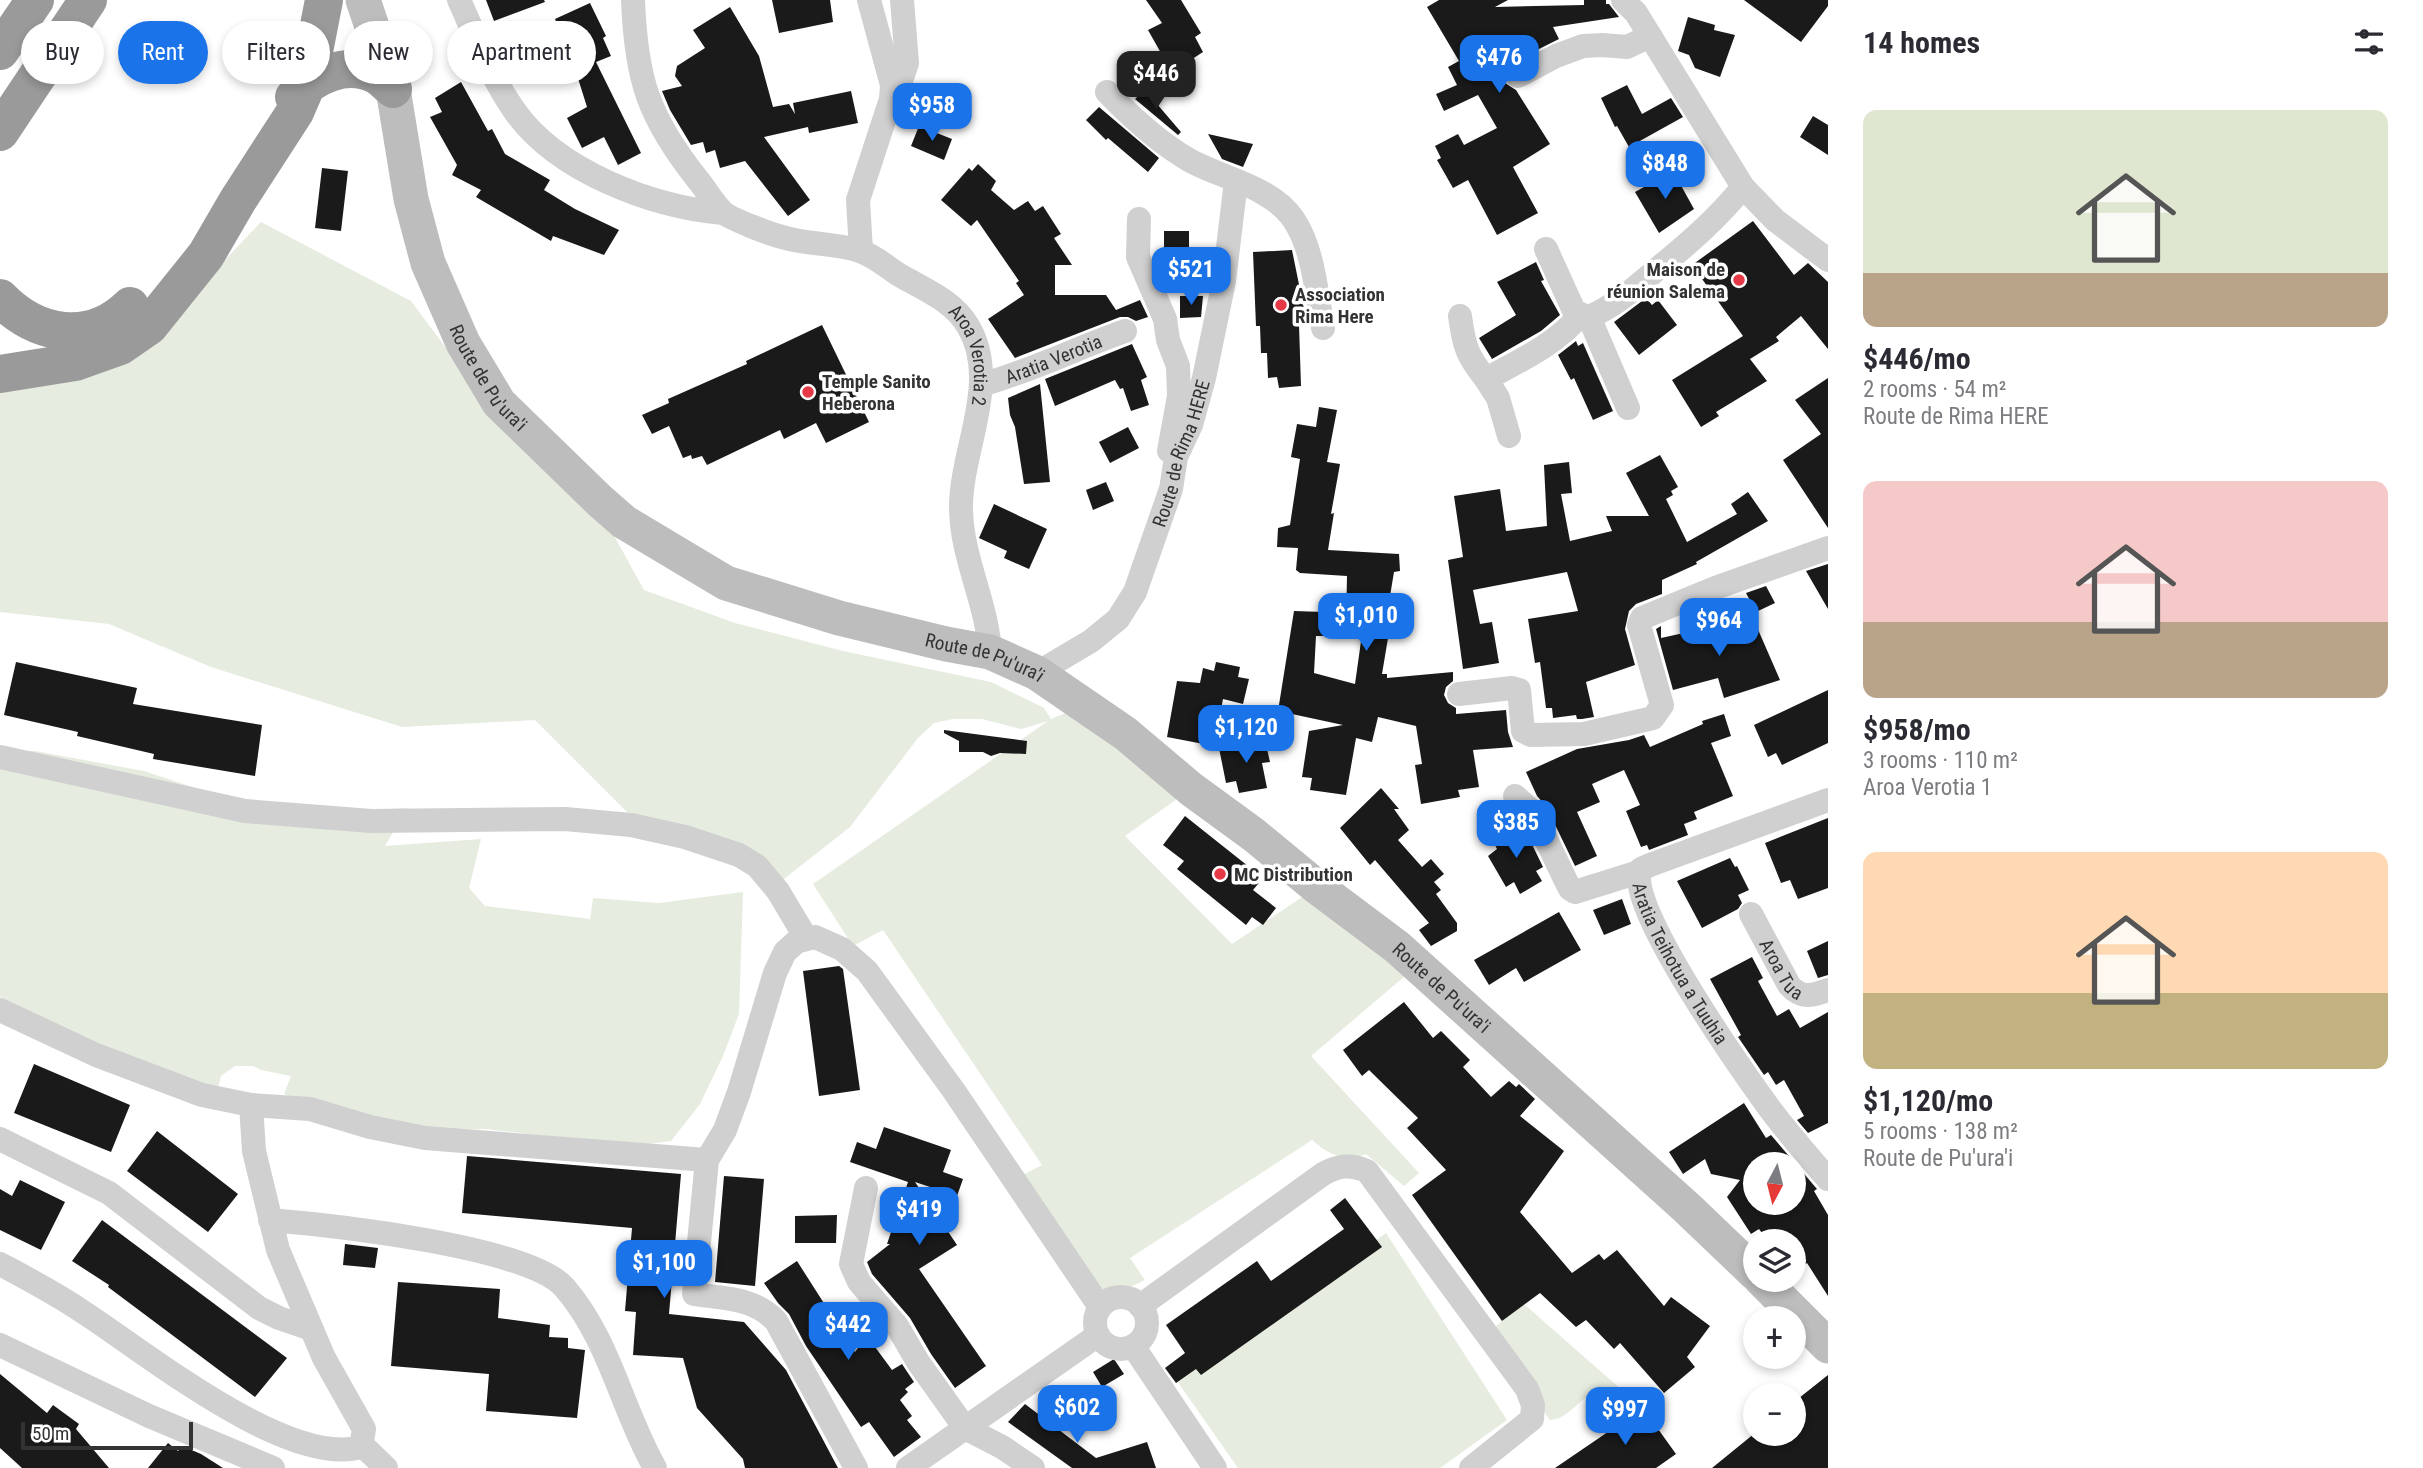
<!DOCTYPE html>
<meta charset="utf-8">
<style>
:root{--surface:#fff;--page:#f2f2f3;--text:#2b2b33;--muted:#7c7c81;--accent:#1a73e8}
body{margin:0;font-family:"Roboto Condensed",sans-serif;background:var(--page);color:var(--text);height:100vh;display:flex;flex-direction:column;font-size:26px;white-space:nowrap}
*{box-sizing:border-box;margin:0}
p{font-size:23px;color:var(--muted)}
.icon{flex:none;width:38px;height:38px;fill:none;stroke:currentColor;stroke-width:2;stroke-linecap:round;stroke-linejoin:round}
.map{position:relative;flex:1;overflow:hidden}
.drawer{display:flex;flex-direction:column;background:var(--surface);width:595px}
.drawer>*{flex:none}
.hud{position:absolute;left:21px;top:21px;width:665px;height:63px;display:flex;gap:14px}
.needle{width:46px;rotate:187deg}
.buttons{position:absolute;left:1743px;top:1152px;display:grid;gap:14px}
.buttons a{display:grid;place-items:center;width:63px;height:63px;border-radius:50%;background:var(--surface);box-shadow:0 4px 10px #0003;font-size:35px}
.scale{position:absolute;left:21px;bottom:18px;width:172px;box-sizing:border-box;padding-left:7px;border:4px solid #333;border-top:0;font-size:19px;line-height:24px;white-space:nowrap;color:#333;-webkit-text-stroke:5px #fff;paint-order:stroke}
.price{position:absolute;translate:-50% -60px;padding:0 16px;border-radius:14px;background:var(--accent);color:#fff;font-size:23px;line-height:46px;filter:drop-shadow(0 2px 4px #0008)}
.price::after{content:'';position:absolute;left:50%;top:42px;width:21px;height:16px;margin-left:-10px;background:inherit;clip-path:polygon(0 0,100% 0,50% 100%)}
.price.current{background:#222;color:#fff}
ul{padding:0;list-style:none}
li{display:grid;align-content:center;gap:14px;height:371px;padding:0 35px}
li span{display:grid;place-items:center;height:217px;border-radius:14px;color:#555}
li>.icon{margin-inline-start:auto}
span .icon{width:126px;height:126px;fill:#fffc;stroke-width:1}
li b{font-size:30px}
h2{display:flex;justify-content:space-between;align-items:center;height:84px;padding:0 35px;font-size:30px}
.tag{padding:0 24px;border-radius:32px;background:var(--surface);box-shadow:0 4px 10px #0003;font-size:24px;line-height:63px}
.tag.current{background:var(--accent);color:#fff}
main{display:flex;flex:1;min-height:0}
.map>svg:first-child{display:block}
.green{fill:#e6ecdf}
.building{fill:#1a1a1a;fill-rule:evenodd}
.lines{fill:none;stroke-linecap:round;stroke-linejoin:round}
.street{stroke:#d0d0d0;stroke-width:24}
.secondary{stroke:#bdbdbd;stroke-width:35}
.highway{stroke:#9a9a9a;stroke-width:38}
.poi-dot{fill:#e63946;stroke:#fff;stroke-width:2.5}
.labels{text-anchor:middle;stroke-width:7;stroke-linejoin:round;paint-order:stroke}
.poi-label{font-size:19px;font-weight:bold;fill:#333;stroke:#fff;text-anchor:start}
.street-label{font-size:19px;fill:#333;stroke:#fff}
</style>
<main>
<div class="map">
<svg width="1828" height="1468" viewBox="0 0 1828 1468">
<rect width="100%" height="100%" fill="#fff"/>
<path class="green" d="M261 222 411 301 490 407 612 532 644 590 735 623 843 651 991 682 1044 708 1051 719 1085 705 1191 789 1125 836 1232 944 1317 887 1418 965 1311 1056 1419 1173 1404 1186 1366 1154C1345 1162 1329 1155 1312 1140L1130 1258 1145 1280 1117 1293 1091 1290 1019 1177 1042 1165 883 930 853 946 813 884 1048 721 1021 729 982 719H953L934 723 918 738 850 827 775 886 630 815 535 720 402 727 211 667 109 624 0 612V382L162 326Z
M0 751H35L144 771 277 815 407 808 385 846 481 839 469 888 485 906 590 919 593 898 659 903 743 892 739 1014 723 1056 700 1104 671 1141 631 1146 486 1129 440 1130 325 1115 284 1094 291 1076 261 1070 253 1066H235L221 1076 217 1093 179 1084 0 997Z
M1386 1233 1507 1420 1440 1468H1238L1177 1381Z
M1524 1304 1623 1391C1614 1391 1603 1389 1594 1393 1578 1399 1569 1419 1550 1420L1487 1333Z"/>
<path class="building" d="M486 0H544L545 2 494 21Z
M772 0H830L833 22 779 33Z
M1146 0H1181L1201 33 1195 37 1203 52 1186 63 1180 54 1166 62 1148 30 1162 23Z
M1439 0H1508L1495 7 1584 5V0H1606V4H1609L1619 17 1553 27 1559 39 1511 63 1505 69 1503 76 1505 83 1516 90 1550 144 1513 167 1538 213 1497 235 1468 180 1453 188 1437 160 1441 158 1435 146 1458 134 1464 145 1497 128 1478 95 1444 111 1436 94 1457 85 1448 67 1459 61 1427 7Z
M1744 0H1828V6L1801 42Z
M590 3 606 36 603 38 611 56 596 62 641 153 618 165 604 137 582 148 567 118 587 107 576 72 564 77 553 53 561 48 558 42 564 39 555 19Z
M730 7 759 56 773 107 789 104 795 114 793 103 851 91 858 123 809 133 808 127 764 137 810 200 788 216 745 161 720 168 715 150 706 153 703 142 691 145 670 110 662 91 682 86 675 76 677 66 705 48 693 30Z
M1688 17 1715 25 1714 30 1735 35 1720 77 1695 68 1689 55 1678 51Z
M461 82 488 131 492 129 505 154 550 180 544 190 575 209 619 230 604 255 553 236 551 241 476 197 481 190 452 175 457 165 430 117 442 112 435 98Z
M1627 85 1642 114 1671 98 1683 117 1629 147 1617 126 1615 127 1601 98Z
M1145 90 1181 132 1178 135 1135 99Z
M1099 107 1159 158 1148 172 1108 138 1106 140 1086 120Z
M1813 116 1828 125V155L1800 137Z
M919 126 952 139 944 160 911 146Z
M1208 134 1253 144 1243 167 1222 159Z
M978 164 996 181 991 190 1014 210 1028 201 1035 211 1043 206 1061 234 1054 238 1072 265H1055V295H1106L1116 310 1140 300 1148 317 1136 321 1128 317H1120L1015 358 988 319 1024 295 1016 283 1019 281 977 220 971 226 941 200 969 168 972 171Z
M322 168 348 171 341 231 315 228Z
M1673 171 1694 209 1659 233 1635 192Z
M1753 221 1794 275 1808 263 1828 282V349L1801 316 1776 337 1779 341 1750 359 1767 381 1716 412 1719 416 1701 427 1672 380 1743 336 1692 265Z
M1164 231H1189V261L1164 262Z
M1292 250 1307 324 1299 325 1301 386 1279 388 1277 377 1268 378 1267 353H1261L1260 326H1256L1253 252Z
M1536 262 1544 280 1541 281 1560 315 1541 331 1492 359 1479 338 1516 315 1497 282Z
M1180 296H1203L1201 317 1180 318Z
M1646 298 1652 305 1658 300 1677 325 1639 355 1614 322Z
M822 325 869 422 826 443 816 423 784 439 780 430 707 465 702 456 692 459 691 455 683 458 669 426 652 434 642 415 669 403 668 399 747 364 746 361Z
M1576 341 1578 346 1583 343 1613 411 1593 420 1574 378 1571 380 1558 355Z
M1132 344 1147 377 1141 380 1149 405 1131 411 1123 388 1120 389 1115 380 1055 406 1045 379Z
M1828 378V528L1783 460 1821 434 1795 400Z
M1040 384 1050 482 1024 484 1015 427 1010 415 1008 398Z
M1319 407 1337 410 1327 462 1340 464 1331 514 1334 513 1328 550 1399 554 1400 571 1394 572 1388 608H1393L1382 674H1387V678L1453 672V681L1446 687 1444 695 1448 703 1456 708V714L1506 710 1508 732 1513 747 1473 750 1479 787 1458 790 1460 797 1421 804 1415 765 1422 764 1416 726 1378 717 1372 742 1356 738 1346 795 1310 790 1312 778 1302 777 1309 731 1343 725 1278 711 1294 611 1324 612V636H1316L1314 673 1355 684 1363 627 1346 624 1347 576 1300 573 1296 570 1298 548 1277 547 1278 528 1290 525 1300 459 1291 457 1297 424 1316 427Z
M1128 427 1139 448 1110 463 1099 442Z
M1660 455 1678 487 1671 491 1673 495 1666 499 1687 542 1737 514 1731 504 1748 492 1768 521 1696 562 1697 564 1662 580V594L1636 604 1629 611 1625 629 1635 665 1586 682 1594 717 1582 719H1577L1576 715 1553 718 1552 708H1546L1540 662 1535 663 1528 619 1578 611 1567 572 1473 590 1480 624 1492 622 1499 663 1463 669 1448 560 1463 557 1454 496 1500 489 1506 531 1547 526 1544 465 1569 462 1572 493 1561 494 1570 541 1612 531 1606 516H1649L1626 473Z
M1106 482 1114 501 1093 510 1086 490Z
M994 504 1047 529 1029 569 1004 558 1007 551 979 538Z
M1828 564V609L1806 571Z
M1766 586 1775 603 1756 612 1746 593Z
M1753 618 1780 680 1724 698 1718 678 1673 690 1656 629 1661 626V638L1711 627 1713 632Z
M16 662 137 688 133 704 262 725 255 776 153 759 154 754 77 736 78 732 4 715Z
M1216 662 1240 667 1238 677 1249 679 1243 704 1223 699 1214 746 1167 737 1177 681 1200 683 1203 668 1214 671Z
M1828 690V743L1782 765 1776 753 1768 757 1754 725Z
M1724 714 1731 736 1711 743 1733 796 1694 812 1697 819 1684 824 1688 835 1649 850 1647 845 1641 847 1626 811 1640 805 1624 770 1592 784 1600 802 1577 812 1597 856 1575 866 1546 806 1537 796 1526 772 1577 749 1629 740 1644 735 1650 747 1703 724 1702 721Z
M944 730 1027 741 1026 754 1000 753 991 756 983 752H959V741L944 733Z
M1265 740 1270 762 1262 763 1267 788 1239 793 1236 781 1226 783 1219 748Z
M1381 788 1399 809H1394L1409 830 1398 840 1422 867 1431 859 1444 874 1434 882 1441 890 1436 894 1457 923V931L1431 946 1419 930 1429 923 1375 860 1370 865 1340 828Z
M1185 816 1263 878 1253 890 1276 908 1263 925 1252 917 1246 925 1177 869 1184 861 1163 845Z
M1828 818V888L1798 899 1790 880 1781 883 1765 843Z
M1523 826 1543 867 1536 871 1542 881 1520 894 1514 882 1506 887 1488 856 1497 849 1492 839Z
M1730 858 1735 867 1737 866 1749 890 1738 895 1742 903 1738 909 1702 928 1677 881Z
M1622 899 1631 924 1604 935 1593 910Z
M1559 912 1581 950 1524 982 1516 968 1489 985 1474 960Z
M1828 941V975L1818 978 1807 951Z
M1752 957 1763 978 1758 981 1777 1016 1789 1009 1800 1028 1828 1012V1123L1808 1133 1797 1120 1804 1116 1784 1080 1776 1085 1768 1072 1764 1075 1738 1037 1741 1035 1710 979Z
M839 966 843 969 860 1090 819 1096 803 971Z
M1404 1002 1433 1038 1441 1031 1470 1060 1463 1067 1491 1097 1509 1081 1516 1087 1519 1084 1535 1099 1520 1116 1564 1151 1520 1212 1572 1273 1599 1254 1604 1260 1617 1250 1664 1306 1671 1297 1710 1326 1687 1357 1695 1367 1664 1393 1620 1343 1614 1349 1586 1320 1576 1327 1540 1293 1502 1321 1412 1195 1446 1170 1407 1128 1418 1118 1369 1070 1362 1076 1343 1050Z
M34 1064 130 1105 111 1152 14 1113Z
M1744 1103 1766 1138 1771 1135 1817 1189 1814 1191 1828 1215V1296L1807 1263 1794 1272V1241H1768L1759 1229 1751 1234 1727 1197 1740 1180 1711 1174 1705 1159 1683 1174 1669 1152ZM1755 1164H1794V1202H1755Z
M884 1127 951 1150 943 1172 963 1179 957 1196 915 1182 957 1245 919 1269 986 1366 955 1388 931 1354 910 1318 872 1274 867 1262 890 1244H887L908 1182 850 1162 857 1142 876 1149Z
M157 1131 238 1194 208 1232 127 1171Z
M467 1156 681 1174 669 1314 744 1322 786 1370 838 1468H745L743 1459 697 1408 683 1358 633 1355 636 1312 625 1311 632 1228 462 1213Z
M724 1176 764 1179 755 1286 715 1282Z
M20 1180 65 1202 41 1250 0 1230V1189L12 1196Z
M1345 1198 1382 1247 1201 1375 1196 1369 1176 1383 1165 1368 1185 1353 1166 1325 1257 1261 1271 1281 1344 1229 1330 1210Z
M837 1215 836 1243H795V1216Z
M102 1220 287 1358 255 1397 108 1287 109 1285 72 1261Z
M345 1244 378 1248 375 1268 343 1265Z
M797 1261 855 1352 867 1336 892 1370 902 1364 914 1382 905 1389 908 1392 900 1400 912 1416 907 1420 921 1437 894 1457 869 1422 861 1427 806 1346 789 1314 778 1303 764 1283Z
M398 1282 500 1289 498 1318 550 1325 549 1337 568 1338V1348L585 1350 577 1418 486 1411 489 1374 391 1366Z
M1114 1359 1124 1374 1102 1387 1093 1372Z
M0 1374 47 1413 53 1405 79 1424 76 1429 109 1468H22L0 1448Z
M1828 1375V1468H1712L1755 1433H1794V1402Z
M1025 1404 1096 1458 1147 1442 1156 1468H1072L1008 1422Z
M1643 1408 1676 1454 1656 1468H1555Z
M168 1443 178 1451 182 1446 201 1454 223 1468H148Z"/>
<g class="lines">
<g class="street">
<path d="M459 0C476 37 490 76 514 110 556 171 652 207 723 213"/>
<path id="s1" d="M633 0C636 79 648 117 698 180 706 189 714 205 724 213 733 220 770 234 782 237 808 245 836 243 860 251 875 256 888 268 901 276 926 290 953 301 968 326 1001 381 961 449 961 507 961 557 987 602 990 652"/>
<path d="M1623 0 1636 13 1743 187 1775 220 1828 260"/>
<path d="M1518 76 1556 56 1583 46 1602 45 1627 47 1650 36"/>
<path d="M892 85 902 78 907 63 902 0"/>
<path d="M1107 92C1131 117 1158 142 1189 160 1223 179 1271 186 1294 220 1314 251 1316 292 1323 328"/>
<path d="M1139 219 1138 257 1165 319 1168 340 1178 366 1179 396 1169 451"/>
<path d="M1546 249 1575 313 1589 317 1628 408"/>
<path d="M861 251 858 200 891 99 892 85 869 0"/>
<path d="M1460 316C1464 346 1467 356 1486 379 1519 361 1557 344 1581 314"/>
<path d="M1589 317C1615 306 1635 288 1656 270 1688 244 1717 219 1743 187"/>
<path d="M1486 379 1498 398 1509 436"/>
<path id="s2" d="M981 385C1031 371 1077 348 1125 331"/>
<path id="s3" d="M1037 673 1091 641 1118 619 1135 592 1171 489 1176 457 1191 425 1204 378 1224 281 1236 181"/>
<path d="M1459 694 1512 688 1519 690 1523 731 1531 735 1584 734 1653 718 1662 705 1639 625 1642 618 1715 588 1828 548"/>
<path d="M0 757 245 811 371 821 565 819 631 825 685 837 739 855 757 866 778 891 806 938"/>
<path d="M1515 796 1533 812 1565 879 1570 889 1575 892 1639 872"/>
<path id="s4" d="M1828 800 1650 865 1641 869C1622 901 1744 1073 1767 1105 1786 1131 1807 1155 1828 1179"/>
<path id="s5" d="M1751 914 1789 985C1801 999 1812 996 1828 990"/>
<path d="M0 1010 96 1055 202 1095 251 1105 310 1109 370 1127 425 1138 707 1160"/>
<path d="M0 1139 109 1193 259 1308 279 1318 311 1329"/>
<path d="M866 1188 851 1264 859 1282 897 1326 918 1362 965 1428 1002 1447 1033 1468"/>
<path d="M270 1220C330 1225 527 1246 564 1287 609 1338 622 1410 655 1468"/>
<path d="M0 1264C28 1279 57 1294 83 1312 144 1351 287 1468 361 1447L364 1429 324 1358 278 1250 254 1151 251 1105"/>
<circle cx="1121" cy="1323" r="26"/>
<path d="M1140 1306 1323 1174C1339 1165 1350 1164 1367 1171L1527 1389 1533 1405 1532 1419 1471 1468"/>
<path d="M0 1345 149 1416 273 1468"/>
<path d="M1133 1346 1215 1468"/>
<path d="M362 1445 386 1468"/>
<path d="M856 1468 776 1321C753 1297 725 1299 694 1294L707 1160 725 1130 739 1092 775 973 785 952 796 942 815 937 842 949 867 971 954 1091 1100 1307"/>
<path d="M908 1468 1098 1335"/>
</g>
<g class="secondary">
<path id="s6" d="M363 0 393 89 411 199 428 263 463 343 499 403 600 501 624 522 726 583 839 618 946 644 990 652 1037 673 1126 734 1191 789 1254 835 1317 887 1397 947 1687 1208 1755 1273"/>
<path d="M1761 1279 1828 1346"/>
</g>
<path class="highway" d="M0 51 35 0
M294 97C314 76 346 60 376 75 382 78 388 85 393 89
M0 132 88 0
M0 298C37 336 90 345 130 306
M0 374 75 362 120 346 149 326 206 255 238 200 295 112 308 82 324 0"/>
</g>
<g class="poi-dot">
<circle cx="1739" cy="280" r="7"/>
<circle cx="1281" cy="305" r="7"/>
<circle cx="808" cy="392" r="7"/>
<circle cx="1220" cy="874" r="7"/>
</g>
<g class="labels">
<g class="poi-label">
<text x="1725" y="276" text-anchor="end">Maison de<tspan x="1725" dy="22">réunion Salema</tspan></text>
<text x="1295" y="301">Association<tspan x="1295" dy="22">Rima Here</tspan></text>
<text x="822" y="388">Temple Sanito<tspan x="822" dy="22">Heberona</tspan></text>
<text x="1234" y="881">MC Distribution</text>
</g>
<g class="street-label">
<text dy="7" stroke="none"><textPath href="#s1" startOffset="542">Aroa Verotia 2</textPath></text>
<text dy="7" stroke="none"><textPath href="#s2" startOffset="77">Aratia Verotia</textPath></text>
<text dy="7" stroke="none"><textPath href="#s6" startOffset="402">Route de Pu'ura'i</textPath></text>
<text dy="7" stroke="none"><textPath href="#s3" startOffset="276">Route de Rima HERE</textPath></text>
<text dy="7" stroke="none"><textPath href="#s6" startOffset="990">Route de Pu'ura'i</textPath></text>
<text dy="7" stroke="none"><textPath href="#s4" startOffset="304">Aratia Teihotua a Tuuhia</textPath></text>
<text dy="7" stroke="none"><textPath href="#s5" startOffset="63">Aroa Tua</textPath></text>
<text dy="7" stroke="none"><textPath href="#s6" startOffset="1558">Route de Pu'ura'i</textPath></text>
</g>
</g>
</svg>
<div class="buttons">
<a><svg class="needle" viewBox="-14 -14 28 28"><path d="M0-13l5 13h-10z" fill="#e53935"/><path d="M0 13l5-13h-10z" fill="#7c7c81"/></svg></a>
<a><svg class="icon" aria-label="layers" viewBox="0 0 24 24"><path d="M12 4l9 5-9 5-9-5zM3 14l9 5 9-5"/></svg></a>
<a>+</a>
<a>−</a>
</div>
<div class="scale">50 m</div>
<b class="price" style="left:1499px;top:95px">$476</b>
<b class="price current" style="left:1156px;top:111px">$446</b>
<b class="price" style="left:932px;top:143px">$958</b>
<b class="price" style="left:1665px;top:201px">$848</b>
<b class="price" style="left:1191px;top:307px">$521</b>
<b class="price" style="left:1366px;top:653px">$1,010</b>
<b class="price" style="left:1719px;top:658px">$964</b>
<b class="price" style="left:1246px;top:765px">$1,120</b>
<b class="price" style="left:1516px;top:860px">$385</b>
<b class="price" style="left:919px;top:1247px">$419</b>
<b class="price" style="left:664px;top:1300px">$1,100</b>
<b class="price" style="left:848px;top:1362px">$442</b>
<b class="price" style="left:1077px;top:1445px">$602</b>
<b class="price" style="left:1625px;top:1447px">$997</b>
<div class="hud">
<a class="tag">Buy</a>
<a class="tag current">Rent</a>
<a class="tag">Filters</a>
<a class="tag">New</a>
<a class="tag">Apartment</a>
</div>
</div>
<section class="drawer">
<h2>14 homes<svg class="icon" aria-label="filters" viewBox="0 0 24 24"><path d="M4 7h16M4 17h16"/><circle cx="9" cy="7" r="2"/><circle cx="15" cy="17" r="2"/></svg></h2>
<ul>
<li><span style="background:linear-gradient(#dfe7d0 75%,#b9a48a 0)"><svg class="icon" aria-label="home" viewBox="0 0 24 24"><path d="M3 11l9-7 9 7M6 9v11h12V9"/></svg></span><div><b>$446/mo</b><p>2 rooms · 54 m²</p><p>Route de Rima HERE</p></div></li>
<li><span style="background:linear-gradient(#f6c9c9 65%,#b9a48a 0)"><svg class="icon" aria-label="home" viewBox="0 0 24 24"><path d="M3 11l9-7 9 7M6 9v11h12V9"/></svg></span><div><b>$958/mo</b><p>3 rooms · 110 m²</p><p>Aroa Verotia 1</p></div></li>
<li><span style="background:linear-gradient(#ffd9b3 65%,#c2b280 0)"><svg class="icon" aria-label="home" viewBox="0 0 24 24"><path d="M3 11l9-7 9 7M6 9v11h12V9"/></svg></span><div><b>$1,120/mo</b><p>5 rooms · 138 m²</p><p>Route de Pu'ura'i</p></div></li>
</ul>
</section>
</main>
